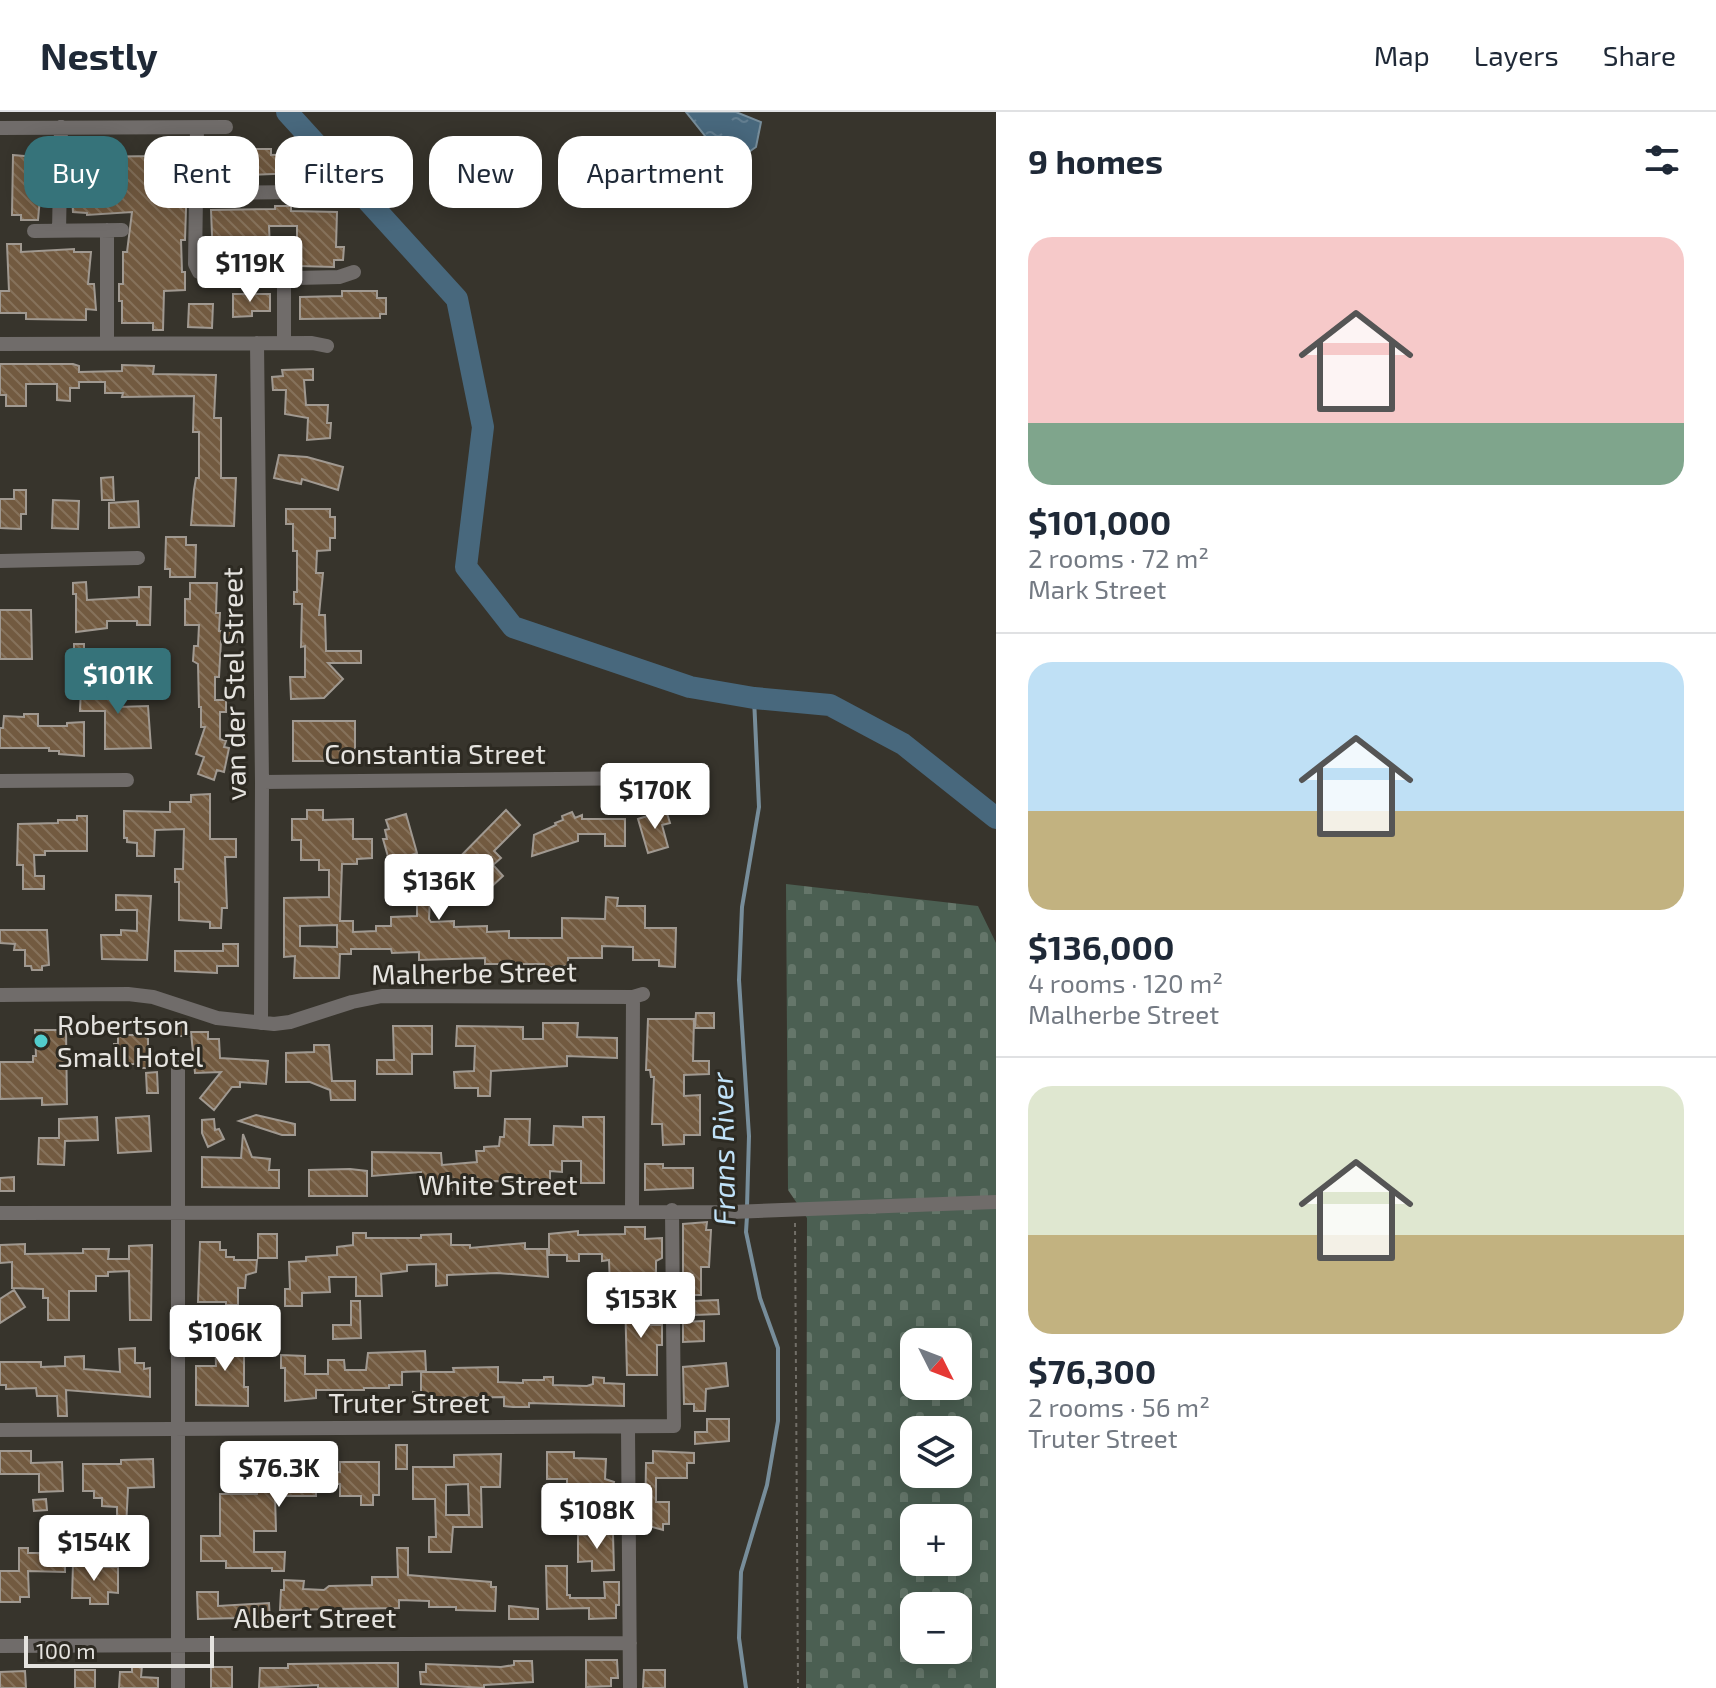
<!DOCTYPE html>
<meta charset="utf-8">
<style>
:root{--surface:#fff;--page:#f2f2f3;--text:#1f2937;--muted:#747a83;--line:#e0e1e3;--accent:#36737a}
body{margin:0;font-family:"Exo 2",sans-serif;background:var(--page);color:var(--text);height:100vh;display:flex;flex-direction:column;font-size:30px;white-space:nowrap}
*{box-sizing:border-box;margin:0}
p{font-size:26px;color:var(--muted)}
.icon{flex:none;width:44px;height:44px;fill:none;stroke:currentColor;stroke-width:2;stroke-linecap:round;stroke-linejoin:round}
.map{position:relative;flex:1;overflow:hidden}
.side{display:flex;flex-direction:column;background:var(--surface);width:720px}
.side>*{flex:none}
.guide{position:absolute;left:24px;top:24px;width:760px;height:72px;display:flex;gap:16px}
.needle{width:52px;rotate:132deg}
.fabs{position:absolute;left:900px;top:1216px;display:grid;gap:16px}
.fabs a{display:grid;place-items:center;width:72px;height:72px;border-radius:16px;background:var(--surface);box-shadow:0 4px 20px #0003;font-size:40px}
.scale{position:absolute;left:24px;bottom:20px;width:190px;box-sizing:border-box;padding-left:8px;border:4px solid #e5e3df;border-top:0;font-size:22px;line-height:28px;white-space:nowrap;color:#e5e3df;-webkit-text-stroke:6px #2d2a22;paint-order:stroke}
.price{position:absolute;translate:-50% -68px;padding:0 18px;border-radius:8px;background:#fff;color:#222;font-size:26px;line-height:52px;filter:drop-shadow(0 2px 4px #0008)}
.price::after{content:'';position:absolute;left:50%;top:48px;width:24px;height:18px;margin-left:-12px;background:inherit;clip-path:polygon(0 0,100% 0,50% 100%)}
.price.on{background:var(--accent);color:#fff}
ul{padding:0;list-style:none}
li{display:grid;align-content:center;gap:16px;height:424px;padding:0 32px}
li+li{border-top:2px solid var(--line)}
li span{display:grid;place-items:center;height:248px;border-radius:24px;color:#555}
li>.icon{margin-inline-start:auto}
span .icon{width:144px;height:144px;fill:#fffc;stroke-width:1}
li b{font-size:34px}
h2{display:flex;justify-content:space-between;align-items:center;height:96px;padding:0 32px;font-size:34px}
.chip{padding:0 28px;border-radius:24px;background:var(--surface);box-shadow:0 4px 20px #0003;font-size:28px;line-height:72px}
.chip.on{background:var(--accent);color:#fff}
header{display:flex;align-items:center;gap:48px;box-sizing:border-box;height:112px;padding:0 40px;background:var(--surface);border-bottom:2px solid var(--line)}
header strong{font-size:38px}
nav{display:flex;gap:44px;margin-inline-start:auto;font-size:28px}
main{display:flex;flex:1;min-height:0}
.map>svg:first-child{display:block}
.cemetery{fill:url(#cemetery-stones);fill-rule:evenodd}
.water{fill:url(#water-ripples);stroke:#778d9a;stroke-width:2}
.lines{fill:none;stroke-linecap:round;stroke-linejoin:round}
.stream{stroke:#778d9a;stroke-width:4}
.river{stroke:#48687d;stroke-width:22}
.building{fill:url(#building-back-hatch);stroke:#a09991;stroke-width:2;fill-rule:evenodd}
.path{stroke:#726f68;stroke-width:2;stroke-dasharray:4 4;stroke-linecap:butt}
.minor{stroke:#706c6a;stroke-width:14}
.poi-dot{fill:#52cdcd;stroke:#2d2a22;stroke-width:3}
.labels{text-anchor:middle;stroke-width:6;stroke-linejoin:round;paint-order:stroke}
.street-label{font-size:28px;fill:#e5e3df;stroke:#2d2a22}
.poi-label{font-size:28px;fill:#e5e3df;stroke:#2d2a22;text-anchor:start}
.water-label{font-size:30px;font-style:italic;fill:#c0e2f9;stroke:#2d2a22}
</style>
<header>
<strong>Nestly</strong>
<nav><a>Map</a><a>Layers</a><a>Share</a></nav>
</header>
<main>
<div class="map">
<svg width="996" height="1576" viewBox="0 0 996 1576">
<defs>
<pattern id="cemetery-stones" width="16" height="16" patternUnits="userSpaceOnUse" patternTransform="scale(2)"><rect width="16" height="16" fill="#4b5f52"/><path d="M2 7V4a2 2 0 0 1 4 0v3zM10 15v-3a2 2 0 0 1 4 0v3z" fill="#65766a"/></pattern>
<pattern id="water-ripples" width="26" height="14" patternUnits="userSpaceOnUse" patternTransform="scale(2)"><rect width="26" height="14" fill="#48687d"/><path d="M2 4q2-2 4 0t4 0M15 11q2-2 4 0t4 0" fill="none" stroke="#627d8f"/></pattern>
<pattern id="building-back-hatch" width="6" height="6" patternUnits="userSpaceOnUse" patternTransform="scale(2)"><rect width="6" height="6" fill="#725a40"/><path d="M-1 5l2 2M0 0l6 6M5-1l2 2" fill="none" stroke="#86725b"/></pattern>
</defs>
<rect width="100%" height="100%" fill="#37342c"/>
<path class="cemetery" d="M786 772 978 794 996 831V1576H806L807 1106 788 1078ZM914 1230H958V1274H914ZM914 1318H958V1362H914ZM914 1406H958V1450H914ZM914 1494H958V1538H914Z"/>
<path class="water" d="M686 0H736L761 10 756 35 729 54Z"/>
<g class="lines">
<path class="stream" d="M747 1095 749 1024 739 868 742 795 759 695 754 586
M746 1576 739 1526 741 1460 767 1373 778 1309V1236L760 1186 746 1120 747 1104"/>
<path class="river" d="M287 0 457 187 483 315 466 455 513 515 690 575 754 586 830 593 903 632 996 706"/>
</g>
<path class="building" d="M249 37H271V43L298 42V61L226 64V70L214 71 212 43 248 44Z
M161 41H176V45L180 44V50H184L186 97 185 128H181L182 160H185V178L164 179 163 218H153V211H122V189H119V172H123V140H127L132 100 87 103V101L73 100 71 67 72 45 161 44Z
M13 43 35 45V75H41L38 108H21V103H12Z
M275 94H291V99L337 100 336 135H344L343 148H334V155L222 152V149L213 148 211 98 275 97ZM269 114H297V137H270Z
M7 132H21V140L74 137V140H91L88 172H94L96 198 86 197V208L26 207V201H0V179H9Z
M342 179H377V186H386V202H380V206L300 207V185L342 184Z
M233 182H270V199H252V204L233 205Z
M189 192H213L212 216 188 215Z
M0 252H73L79 254V260L122 259V253L154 254 153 262 216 263 214 306H221V366H236L234 414 191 413 194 378 196 366H199V320H193L194 284 122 285 123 281H105V270H79V276H70V289L57 288V272H26V294H6V283H0Z
M313 257V268H304L306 293H328L327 311H331L330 326 307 328 308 306 285 302 286 278H273L272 265 283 264 282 258Z
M279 343 307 345 343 355 338 378 302 367 301 372 274 366Z
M113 365 114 388H102L101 366Z
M14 378H26V402H21V417L0 416V387H14Z
M53 388 79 389 78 417 52 416Z
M138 389 139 415 109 416V391Z
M286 397H330V405H335V426H330V438L317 439 316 461H323L319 503H325L326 539H361V551H328L343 567 324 586 291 587 290 565H305V534L301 535 302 492H294V480H297V439H293V412H286Z
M166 425H186V433H196L195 465H170V457H165Z
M86 470 87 488 139 485V475H151L150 513H137V509H107V516L76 520V482H73V471Z
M190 471H217L216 501H220L219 519H237V530L221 529 219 565H215V588H226V600H220V627L226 629 224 635 229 636 224 660 217 658 214 668 198 662 204 645 196 642 205 615H201V595H199L198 552 193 549 194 534H198L199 513H185V487H190Z
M0 498H31L32 547H0Z
M74 532H84V545H74Z
M95 566H117V595L148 594 151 636 105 637V599H80L81 576H95Z
M24 602H38V614H67V611L84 610V644L59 642V639H49V636H0V616H3L4 604 24 605Z
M293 609H355V638H341V649H293Z
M210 682V727H236V745H225L227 796H222L221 816H210V810L179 808V770H175V757H183L184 717 155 718 154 744H137V731L127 730V726H124V699L170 700V690H191V683Z
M307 698H323V708L353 707V727H372V746L357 747V752H342L340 809H353V820L376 819V814H391V805L417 804V786H430L429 807 431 810 454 809V815L487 814V820L509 819V826H562V806L605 807 606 785 618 786 617 794H645V816H676L675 855 659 854V848H633V835L602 834V846H568V854L544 856V852H485V846L419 848V840L392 841 391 837H351V842H340L339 866H294L295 844 284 845V786L329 785V758H319V748H301V728H292V707H307ZM337 813V835L300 834V814Z
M506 698 520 713 494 739 501 746 493 753 503 764 490 776 476 762 465 774 448 757Z
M666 698 670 711 662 713 668 735 648 741 638 707Z
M572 700 575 706 582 703V707H625V734H605V722H578V729L532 744 534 723 556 713 555 711 563 708 562 704Z
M406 702 417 741 411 743 413 748 391 755 383 727H387L385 718 389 717 386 708Z
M77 704H87V739H45V743H34L35 764H44V777H23V753H17L18 712 58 711V708H77Z
M432 760H450V774H432Z
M116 783 151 784 147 848 102 847 101 823H121V818L137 819V798H116Z
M0 818H47L49 853 42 854V858H32L31 854H25V838H14L15 832 0 831Z
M223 832H238V854H217V861L175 859V839H223Z
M696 901H714V916H695Z
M648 907H694L693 949H709V962L684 963V984L700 983V1023H684V1032L663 1033 662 1012H652L654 965H651L650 958H646Z
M543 911H578L577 925 617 926V946L567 944V954L491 959 490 984H478V976H455L454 960 474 959 475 934H456L457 914 523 915V927H543Z
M173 913H189V924H174Z
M393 914H432V942H412V962H377V948H394Z
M35 918H66L67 992 42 993V986L0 987V950H33V944H36Z
M191 920H208V927H219L220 946 268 949 266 972 240 970V975H232L214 998 200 986 221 960 195 961Z
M118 923H148V956H136V952H114V932H118Z
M314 933H329L332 969H355V988H331L330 978 310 970H286V941L314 940Z
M157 960 158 981H147L146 961Z
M256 1003 295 1012V1023H282L239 1009Z
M149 1004 151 1039 118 1041 116 1006Z
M97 1005 98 1028 65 1029 64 1053 38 1052 39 1026H59V1007Z
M583 1005H604V1071H581V1049H562V1060L550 1059V1070L492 1069V1072L451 1073 452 1078 422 1080 421 1060 372 1064V1040L441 1041 442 1053 477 1050 476 1039H484V1035L499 1034 500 1025H504L505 1007H530L529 1033H553L554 1014 583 1015Z
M214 1007 215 1018 219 1017 224 1027 208 1035 202 1021V1008Z
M243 1022 252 1045 270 1047 269 1058H279V1076L202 1075V1045L241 1046Z
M645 1052H663V1056H693V1076L645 1078Z
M350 1057 367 1059V1084H309V1058Z
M14 1065V1079H0V1066Z
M707 1110 706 1118H711L709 1155H701V1183H683V1112Z
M625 1115H645V1127L662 1126V1146L656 1149V1162L624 1163V1173L610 1174 609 1148 602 1149V1142H579V1149H567V1143H549V1122L578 1119V1123L625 1122Z
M353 1121H366V1126H421V1123L451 1122V1133H470V1136L525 1131V1137H547L548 1165 497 1161 447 1163V1173L436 1174V1152L407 1153V1159L381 1162 382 1184H356V1165H329L330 1180 302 1181V1194H285V1177H290L289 1150 306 1149V1145L337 1143V1135L353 1133Z
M258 1122H277V1146H258Z
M200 1130H220V1138H226V1145H234V1148H257L256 1160 246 1163 245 1176H238V1193H226V1190H198Z
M25 1132V1142L83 1141V1137H109L108 1147H129V1134L152 1133 151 1208H130L129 1159 108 1160V1164H96V1179H69V1208H48V1186H43V1177L12 1176V1150L0 1151V1133Z
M14 1178 25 1195 0 1211V1187Z
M625 1184H643L644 1213H662V1233H657V1263H627Z
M718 1188 719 1202 695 1203 694 1189Z
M351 1189H360L361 1226 333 1227V1213H351Z
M704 1209V1229L683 1230V1210Z
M215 1219H248V1240L244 1241V1275H248V1294L196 1293V1254H216Z
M135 1236V1251H144V1257L150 1256V1285L66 1278 67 1304H58L57 1284H37L36 1276 6 1277V1273H0V1250H41V1255L65 1254V1245L84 1244V1257L120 1260 119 1237Z
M425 1239 426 1259 402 1260V1273H389V1276H364V1278H316V1286L285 1289V1256H281V1243L305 1244V1262H328V1248H344L345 1258H366L368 1241Z
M726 1251 728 1274 706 1277 705 1299H694V1292H684L683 1255Z
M498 1255V1270L523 1271V1268H544V1265H553V1273L587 1274 593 1272V1265L604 1266V1271L624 1272V1294L529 1291V1295H513L504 1294V1285L449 1286V1290H413V1280L421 1281V1260H454L453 1256Z
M707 1307H729V1329L695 1332V1320H707Z
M396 1333H407V1357H396Z
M0 1339H31V1351L62 1350 63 1379 39 1380V1362H0Z
M653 1339 694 1341V1351H687V1366H656V1390H669V1412H663V1418L645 1413 646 1351H653Z
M547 1340H574V1346L606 1347 605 1367 614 1370 611 1382 616 1384 611 1404 587 1397 589 1390 586 1389 589 1376H567V1367H547Z
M501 1342 500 1375H481L482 1415H453L451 1440H429V1425H436L435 1387H413V1355H454V1343ZM468 1372 469 1403H446V1373Z
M306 1343H316V1361L340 1360V1350H379V1383H373V1393H361V1384H340V1372H316V1384H275L276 1419H254V1440H285L284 1459H272V1456H226V1449H201V1424H220V1382H257L258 1365 284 1366V1351H289V1345Z
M153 1347 154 1375 128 1376 126 1416H117V1395L102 1394V1386H94V1379H83V1352H121V1348Z
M46 1387 47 1398 34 1399 33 1388Z
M613 1422 614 1458 592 1459V1449L578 1450V1423Z
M19 1436H28V1441H65V1460L28 1459 29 1485H20V1490H0V1459H19Z
M397 1436H408V1463L491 1470V1475H496L495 1499 456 1498V1495H429V1489L399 1488V1496L280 1498 281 1478H284V1468L304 1469 303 1477 324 1478 329 1474 372 1473V1465H398Z
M73 1452H87V1455H118V1481L108 1480V1492H90V1486H72Z
M546 1454H567V1483H570V1486H605L604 1470H619V1493H616V1506L589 1507V1496L547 1497Z
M197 1480H218V1494L269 1491 270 1510 239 1512V1506L198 1507Z
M509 1494 538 1497V1507H509Z
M586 1548H617L618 1566H611V1574L586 1575Z
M514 1549H532L533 1570 484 1573V1576L421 1572 420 1560H426V1552L501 1555 514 1553Z
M374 1551H398V1576H318V1573L259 1576 260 1556H288V1552Z
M132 1554H142L141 1565 158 1566V1576H119L120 1560H132Z
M211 1555H232V1576H211Z
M75 1558H95V1576H75Z
M644 1558H665V1576H643Z
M25 1559 26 1576H0V1560Z"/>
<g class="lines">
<path class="path" d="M795 1111 798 1576"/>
<path class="minor" d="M0 16 226 15
M197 16 195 152 199 160 216 168 339 165 354 160
M195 81 299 80 314 74
M107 118V231
M34 119 122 118
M59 119 61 15
M257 231 262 670 261 911
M284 231V167
M0 232 312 231 327 234
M0 449 138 446
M0 669 127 668
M262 670 657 666
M0 883 128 882 153 885 217 906 274 912 290 910 352 890 382 884 633 885 643 882
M178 955V1576
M632 1099 633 885
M0 1101 732 1100 996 1090
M628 1317 630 1576
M0 1318 674 1314 672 1098
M0 1534 630 1531"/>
</g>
<circle class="poi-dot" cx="41" cy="929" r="8"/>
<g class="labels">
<g class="street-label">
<text transform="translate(234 572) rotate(-91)" y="10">van der Stel Street</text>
<text x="435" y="652">Constantia Street</text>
<text transform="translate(474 861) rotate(-1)" y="10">Malherbe Street</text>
<text x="498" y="1083">White Street</text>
<text x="409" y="1301">Truter Street</text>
<text x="315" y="1516">Albert Street</text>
</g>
<g class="poi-label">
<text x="57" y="923">Robertson<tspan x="57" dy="32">Small Hotel</tspan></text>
</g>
<g class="water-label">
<text transform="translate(724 1037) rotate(-91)" y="10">Frans River</text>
</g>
</g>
</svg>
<div class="fabs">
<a><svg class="needle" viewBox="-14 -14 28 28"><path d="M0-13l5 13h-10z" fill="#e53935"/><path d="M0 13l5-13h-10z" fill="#747a83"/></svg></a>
<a><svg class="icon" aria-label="layers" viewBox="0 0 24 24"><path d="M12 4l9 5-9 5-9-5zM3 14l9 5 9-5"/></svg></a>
<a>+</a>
<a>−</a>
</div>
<div class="scale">100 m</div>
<b class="price" style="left:250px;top:192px">$119K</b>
<b class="price on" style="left:118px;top:604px">$101K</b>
<b class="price" style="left:655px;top:719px">$170K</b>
<b class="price" style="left:439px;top:810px">$136K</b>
<b class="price" style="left:641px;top:1228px">$153K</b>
<b class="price" style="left:225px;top:1261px">$106K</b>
<b class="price" style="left:279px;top:1397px">$76.3K</b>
<b class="price" style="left:597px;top:1439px">$108K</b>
<b class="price" style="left:94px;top:1471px">$154K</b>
<div class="guide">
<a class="chip on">Buy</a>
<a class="chip">Rent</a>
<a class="chip">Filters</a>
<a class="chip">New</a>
<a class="chip">Apartment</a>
</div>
</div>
<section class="side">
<h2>9 homes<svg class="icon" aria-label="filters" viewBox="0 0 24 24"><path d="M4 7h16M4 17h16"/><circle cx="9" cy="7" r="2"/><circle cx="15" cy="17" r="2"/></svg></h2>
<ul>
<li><span style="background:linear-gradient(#f6c9c9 75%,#7fa58c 0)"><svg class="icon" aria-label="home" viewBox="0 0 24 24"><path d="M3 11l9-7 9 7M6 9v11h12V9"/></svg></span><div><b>$101,000</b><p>2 rooms · 72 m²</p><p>Mark Street</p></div></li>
<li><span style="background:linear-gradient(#bfe0f5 60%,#c2b280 0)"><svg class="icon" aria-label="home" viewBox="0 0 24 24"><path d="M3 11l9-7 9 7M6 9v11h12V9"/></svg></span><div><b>$136,000</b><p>4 rooms · 120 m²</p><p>Malherbe Street</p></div></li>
<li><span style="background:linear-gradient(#dfe7d0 60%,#c2b280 0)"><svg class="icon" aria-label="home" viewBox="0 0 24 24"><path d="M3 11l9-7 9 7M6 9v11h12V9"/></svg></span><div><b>$76,300</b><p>2 rooms · 56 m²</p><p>Truter Street</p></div></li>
</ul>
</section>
</main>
